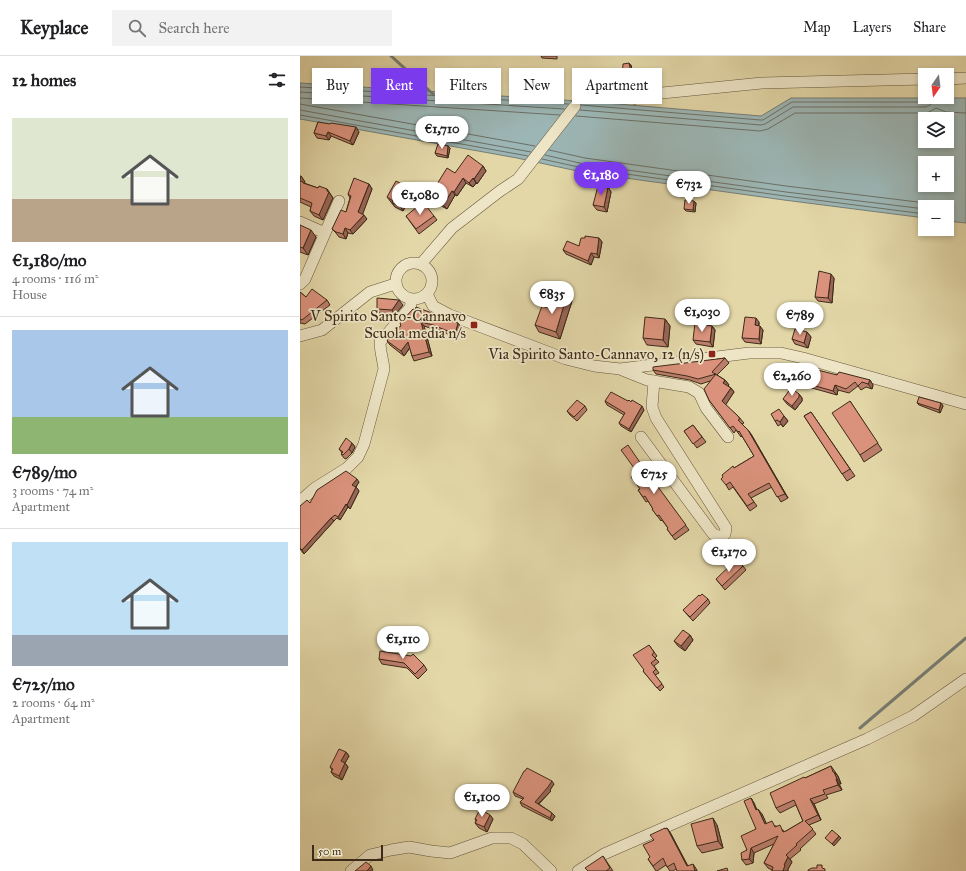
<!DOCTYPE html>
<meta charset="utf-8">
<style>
:root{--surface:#fff;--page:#f2f2f2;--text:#202124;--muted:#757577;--line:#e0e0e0;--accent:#7c3aed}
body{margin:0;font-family:"IM FELL Great Primer",serif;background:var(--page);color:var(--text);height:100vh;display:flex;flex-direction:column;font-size:15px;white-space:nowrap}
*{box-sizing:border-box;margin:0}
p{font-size:13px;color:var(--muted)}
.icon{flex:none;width:22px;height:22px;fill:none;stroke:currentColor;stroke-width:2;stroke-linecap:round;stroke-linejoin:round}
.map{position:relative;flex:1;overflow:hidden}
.sheet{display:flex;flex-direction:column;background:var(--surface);width:300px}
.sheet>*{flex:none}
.top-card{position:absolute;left:12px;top:12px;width:380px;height:36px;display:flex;gap:8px}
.needle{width:26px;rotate:194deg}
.buttons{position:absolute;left:618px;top:12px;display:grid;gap:8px}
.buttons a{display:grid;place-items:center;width:36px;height:36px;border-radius:0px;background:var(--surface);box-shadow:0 2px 6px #0003;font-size:20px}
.scale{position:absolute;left:12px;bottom:10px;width:71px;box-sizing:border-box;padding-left:4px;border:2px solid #3d2b18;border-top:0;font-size:11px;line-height:14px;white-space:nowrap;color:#3d2b18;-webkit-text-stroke:3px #ede5c6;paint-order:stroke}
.price{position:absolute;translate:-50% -34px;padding:0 9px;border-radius:14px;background:#fff;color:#222;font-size:13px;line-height:26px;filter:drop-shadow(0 1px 2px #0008)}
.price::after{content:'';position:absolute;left:50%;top:24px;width:12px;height:9px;margin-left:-6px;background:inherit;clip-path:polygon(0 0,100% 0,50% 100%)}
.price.selected{background:var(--accent);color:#fff}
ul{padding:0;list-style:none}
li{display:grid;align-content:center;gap:8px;height:212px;padding:0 12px}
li+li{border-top:1px solid var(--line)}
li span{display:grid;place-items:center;height:124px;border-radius:0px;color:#555}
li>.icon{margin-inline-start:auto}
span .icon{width:72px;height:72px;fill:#fffc;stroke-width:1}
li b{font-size:17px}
h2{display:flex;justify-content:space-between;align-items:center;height:48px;padding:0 12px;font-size:17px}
.chip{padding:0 14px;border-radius:0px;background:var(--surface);box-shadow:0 2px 6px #0003;font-size:14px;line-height:36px}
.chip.selected{background:var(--accent);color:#fff}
header{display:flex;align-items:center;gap:24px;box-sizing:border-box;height:56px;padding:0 20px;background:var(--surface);border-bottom:1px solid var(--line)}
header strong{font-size:19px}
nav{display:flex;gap:22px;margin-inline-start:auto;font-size:14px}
.search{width:280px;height:36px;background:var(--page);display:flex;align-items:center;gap:10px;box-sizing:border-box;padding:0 14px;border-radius:0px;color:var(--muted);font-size:15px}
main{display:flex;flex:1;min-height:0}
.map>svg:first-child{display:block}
.water{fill:#9cb6b5;stroke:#767e76;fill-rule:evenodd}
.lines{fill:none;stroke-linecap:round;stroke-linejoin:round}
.shore{stroke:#6c7066;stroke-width:1}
.stream{stroke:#767e76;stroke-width:3}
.minor-casing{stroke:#66563c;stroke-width:12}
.minor{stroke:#ede5c6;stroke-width:11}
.wall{fill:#bb7e6b;stroke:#3d2b18}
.shaded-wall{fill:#996657;stroke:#3d2b18}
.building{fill:#da927c;stroke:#3d2b18}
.poi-dot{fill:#8f2418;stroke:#ede5c6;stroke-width:1.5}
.labels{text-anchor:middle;stroke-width:3.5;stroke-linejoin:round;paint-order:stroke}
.poi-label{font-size:15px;fill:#3d2b18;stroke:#ede5c6;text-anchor:end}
</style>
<header>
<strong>Keyplace</strong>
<div class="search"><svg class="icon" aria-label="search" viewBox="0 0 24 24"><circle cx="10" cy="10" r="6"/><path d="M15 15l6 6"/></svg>Search here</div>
<nav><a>Map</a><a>Layers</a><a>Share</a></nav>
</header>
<main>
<section class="sheet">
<h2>12 homes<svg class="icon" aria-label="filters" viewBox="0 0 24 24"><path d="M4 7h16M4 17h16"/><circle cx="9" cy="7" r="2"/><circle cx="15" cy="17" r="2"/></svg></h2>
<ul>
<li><span style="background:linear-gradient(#dfe7d0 65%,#b9a48a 0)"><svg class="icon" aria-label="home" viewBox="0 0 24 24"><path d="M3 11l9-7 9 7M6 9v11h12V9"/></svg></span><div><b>€1,180/mo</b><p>4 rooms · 116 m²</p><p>House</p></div></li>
<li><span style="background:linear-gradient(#a9c7e8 70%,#8fb573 0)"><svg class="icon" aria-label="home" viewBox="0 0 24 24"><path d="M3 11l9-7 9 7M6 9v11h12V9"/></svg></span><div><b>€789/mo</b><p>3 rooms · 74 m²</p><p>Apartment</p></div></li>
<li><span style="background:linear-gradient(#bfe0f5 75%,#9aa5b1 0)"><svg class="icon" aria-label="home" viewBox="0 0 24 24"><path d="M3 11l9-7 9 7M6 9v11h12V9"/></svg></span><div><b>€725/mo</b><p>2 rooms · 64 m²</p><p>Apartment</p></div></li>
</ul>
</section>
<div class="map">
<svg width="666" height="815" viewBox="0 0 666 815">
<rect width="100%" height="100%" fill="#e3d7a8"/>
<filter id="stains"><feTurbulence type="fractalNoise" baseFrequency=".005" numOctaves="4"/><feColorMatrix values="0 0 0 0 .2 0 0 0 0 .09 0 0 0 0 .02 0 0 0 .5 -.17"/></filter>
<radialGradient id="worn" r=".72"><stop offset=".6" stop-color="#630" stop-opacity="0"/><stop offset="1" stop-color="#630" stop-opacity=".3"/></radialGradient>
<path class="water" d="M0 27 294 46 461 60 491 42H666V167L647 165V151H625V162L484 144 282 116 217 102 0 63ZM625 63H647V85H625ZM625 107H647V129H625Z"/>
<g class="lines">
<path class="shore" d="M0 31 268 48
M0 36 264 53
M0 42 260 59
M0 48 235 90
M281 49 460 64H463L492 46H624L627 44 629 41
M0 54 231 96
M280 54 461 69 465 68 493 51H625C630 50 633 47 634 41
M0 59 228 100
M276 60 460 75 468 73 495 57H625L629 56 636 52 646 56 666 57
M249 94 285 102 486 130 626 147 634 151
M245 99 284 108 486 136 625 153
M242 103 283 112 485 140 625 158"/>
<path class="stream" d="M91 0 133 38
M560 672 666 582"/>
<g class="minor-casing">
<path id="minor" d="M647 23 666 22
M288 36 305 30 352 38 462 27 625 23
M0 166 25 177 39 145
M96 225a18 18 0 1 1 36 0a18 18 0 1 1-36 0Z
M121 208 152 172 200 135 218 123 275 50
M0 228 5 223 25 177
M127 238 133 250 150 259 266 303 294 310 320 313 449 297H481L503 302 666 348
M0 280 22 274 70 236 95 228
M322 314 347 324 389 331 399 337 406 352 428 381
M341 381 413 478 421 481 425 478 426 472 356 362 352 351 354 325
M0 445 15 432 47 412 58 401 64 388 84 313C83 304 80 295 80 286L110 252 112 243
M51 815 70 799 91 794 109 791 131 795 150 797 192 782H211L223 788 251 815
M278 815 304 798 567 683 613 660 666 623"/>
</g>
<use href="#minor" class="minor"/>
</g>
<path class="wall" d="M241 0H257V3L242 2Z
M331 9 333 20 335 23V28L324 26 322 24Z
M335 42 336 48 311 45 310 43Z
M18 66 59 76 53 89 31 80 29 84 17 82 14 77Z
M148 90 150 92 148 102 137 100 135 97Z
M183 110 186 115 177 128 176 127 173 131 166 127 157 140 155 139 147 153 132 145 129 141 155 117Z
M0 120H1L5 126 4 127 18 132 27 133 33 142 23 164 14 160 10 155 11 151 0 146Z
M69 128 72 133 62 158 67 163 53 178 48 177 46 183 39 181 36 177 32 173 46 156 50 142 48 138Z
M308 131 311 136 307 156 297 154 293 149Z
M112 137 103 155 95 151 87 141Z
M396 147 395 156 386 155 384 153Z
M106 160H134L137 164 119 178Z
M0 169 16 181 8 199 0 196Z
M285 182H299L302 186 299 202 294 201 291 209 266 198 263 194 279 190Z
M534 222 532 247 518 245 515 241Z
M0 236 6 241 27 244 30 249 5 268 0 267Z
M272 245 260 283 239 276 235 269 254 254Z
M103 249 95 259 80 258 77 253Z
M115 254 161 271 158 282 136 273V274L124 270 132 300 114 305 112 300 110 292 104 300 90 289 87 285 101 270Z
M365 263 370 270 368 291 347 289 343 282Z
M459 266V270L463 274 461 288 445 286 442 282Z
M412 270 415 274 413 291 396 288 393 284Z
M507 276 511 281 508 292 495 288 492 283Z
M425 302 429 307 417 319 425 324 429 329 428 330 431 332 434 336 425 349 438 360 444 367 442 368 451 378 488 442 481 446 472 431 451 442 457 450 450 455 433 431 429 434 426 429 434 412 454 400 442 380 441 381 436 374 434 377 409 344 410 325 401 328 390 324 356 318 353 314Z
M537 319 570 324 573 329 572 333 566 331 561 334 558 330 549 337 538 334 537 339 501 329 498 325Z
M499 338 502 342V345L495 354 487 348 483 343Z
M305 345H328L344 354 331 376 321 370 319 367 324 359 307 349Z
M550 345 582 394 564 406 560 399Z
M617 347H641L643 350 640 357 619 349Z
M285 350 287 354 277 365 270 359 267 355Z
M511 356 555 420 547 425 504 360Z
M484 360 488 365 483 371 481 368 478 370 475 365Z
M393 369 406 386 397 392 384 375Z
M52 387 55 391 52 397 46 403 44 402 41 398 42 397 39 393Z
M341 408 389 474 375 484 367 473 368 472 362 464 361 465 352 453H353L348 445 346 446 338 434 340 433 337 416Z
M59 426 56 431 59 435 50 453 48 451 40 464 37 462 34 465 4 498 0 493V450L10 447Z
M443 510 446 514 425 534 416 523Z
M408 543 410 547 393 565 383 554Z
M390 579 393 584 385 595 378 590 374 585Z
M349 589 357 600 355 602 359 606 354 610 359 617 355 619 364 631 360 635 343 615 344 614Z
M79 603 124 609 127 614 118 623 107 612 82 608Z
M46 696 49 700 45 707 48 711 42 724 34 720 31 716 32 714 30 711Z
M531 710 538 720 541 728H539L542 734 526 739 528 742 514 748 521 764 509 769 516 778 500 793 501 794 490 803 492 806 488 813V815H472V814L468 812 464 807 474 788 454 797 453 807 446 809 442 804 456 773 451 742 454 747 457 754 462 758 466 768 476 770 483 774 484 776 486 775 503 765 496 749 480 757 476 752 505 722Z
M254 728 250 734 251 735 239 748 252 757 255 760 252 765 222 750 220 746 223 743 215 740 213 736Z
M190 759 193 763 187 776 179 772 175 767 176 765 175 763Z
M417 769 423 792 402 797 397 790Z
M367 772 371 778 388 810 397 814 376 813 373 815H370L366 809 357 815H356L348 803 350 801 354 784 365 773Z
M303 800 313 815H288Z"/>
<path class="shaded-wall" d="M329 7 331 9 334 23 332 20Z
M334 20 335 23V28L334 26Z
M334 40 335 42 336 48 334 46Z
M56 71 59 76 53 89 50 85Z
M28 76 31 80 29 84 26 80Z
M148 90 150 92 148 102 147 100Z
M183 110 186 115 177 128 174 123Z
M1 120 5 126 4 128 0 125V123Z
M163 122 166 127 157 140 154 136Z
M173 122 176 127 173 131 169 127Z
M69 128 72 133 62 160 58 156Z
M308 131 311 136 307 156 304 151Z
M109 132 112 137 103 155 100 150Z
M27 133 33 142 23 164 19 159Z
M152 135 155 139 147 153 143 149Z
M394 145 396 147 395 156 393 154Z
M64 159 67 163 53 178 50 174Z
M45 172 48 177 46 183 43 178Z
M11 174 16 181 8 199 3 192Z
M299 182 302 186 299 202 297 198Z
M291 197 294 201 291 209 288 205Z
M531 218 534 222 532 247 528 242Z
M267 239 272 245 260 283 256 276Z
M99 244 103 249 95 259 92 254Z
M456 262 459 266 458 273 455 269Z
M365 263 370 270 368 291 363 284Z
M121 266 124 270 132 300 129 296Z
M158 267 161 271 158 282 155 278Z
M412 270 415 274 413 291 410 286Z
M460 270 463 274 461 288 459 283Z
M507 276 511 281 508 292 504 287Z
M108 286 111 290 104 300 101 295Z
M425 324 429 329 427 331 423 327Z
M570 324 573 329 572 333 568 328Z
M535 329 538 334 537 339 533 335Z
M431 332 434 336 425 350 422 345Z
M499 338 502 342V345L495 354 492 350Z
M641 347 643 350 640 357 639 354Z
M342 350 344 354 331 376 329 373Z
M484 360 488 365 483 371 480 366Z
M448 374 451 378 488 442 485 438Z
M52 387 55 391 52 397 49 393Z
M57 423 59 426 55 432 52 429Z
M56 431 59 435 50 453 47 449Z
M46 448 48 451 40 464 38 461Z
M31 462 34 465 4 498 2 494Z
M390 579 393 584 385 595 381 590Z
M46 696 49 700 45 707 48 711 42 724 39 720 41 705Z
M534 716 538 720 541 728 537 723Z
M536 723 539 728 542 734 538 729Z
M252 725 254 728 250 734 251 735 237 749 235 746Z
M451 742 454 747 459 759 456 754Z
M510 743 514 748 521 764 518 759Z
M458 753 462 758 469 773 465 768Z
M252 757 255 760 252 765 250 762Z
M190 759 193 763 187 776 184 771Z
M413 762 417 769 423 792 418 785Z
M367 772 371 778 390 815 387 810Z
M539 780 541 782 534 790 532 788Z
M451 792 454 797 453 807 449 803Z
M488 801 492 806 488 813V815H483L484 809Z
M393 808 397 814V815H395Z
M71 810 73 814 72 815H67Z"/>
<path class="building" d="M329 7 332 20H334V26L322 24 323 8Z
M311 36 334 40V46L310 43Z
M18 66 30 68 31 67 56 71 50 85 28 76 26 80 14 77Z
M138 88 148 90 147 100 135 97Z
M168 99 183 110 174 123 173 122 169 127 163 122 154 136 152 135 143 149 129 141 147 112 155 117Z
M54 122 69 128 58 156 64 159 50 174 45 172 43 178 36 176 32 173 41 154 46 156 51 140 48 138Z
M0 125 3 126V127L18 132 19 130 27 133V135L29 136 19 159 10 155 12 147 0 142Z
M96 125 109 132 100 150 92 147 93 145 87 141Z
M298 130 308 131 304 151 293 149Z
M385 144 394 145 393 154 384 153Z
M123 146 134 160 116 173 106 160Z
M0 169 11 174 3 192 0 191Z
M285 180 299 182 297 198 291 197 288 205 263 194 267 185 279 190 281 182H285Z
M519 215 531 218 528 242 515 241Z
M12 233 27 244 2 264 0 263V236L6 241Z
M259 236 267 239 256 276 235 269 242 250 254 254Z
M77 242 99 244 92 254 77 253Z
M116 251 158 267 155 278 133 269 121 266 129 296 112 300 108 286 101 295 87 285 96 273 101 270 100 267 113 253 115 254Z
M345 261 365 263 363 284 343 282Z
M445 261 456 262 455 269 460 270 459 283 442 282Z
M395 267 412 270 410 286 393 284Z
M495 273 507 276 504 287 492 283Z
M425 302 412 316 425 324 423 327 431 332 422 345 438 360 440 363 438 364 448 374 485 438 477 441 469 427 448 438 454 446 447 450 430 426 426 429 421 423 423 421 422 419 433 410 434 412 454 400 439 375 438 376 433 370 430 372 409 344 404 333 416 318 398 323 387 320 353 314V311Z
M502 310 537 319 539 316 570 324 568 328 562 326 558 330 555 326 546 333 535 329 533 335 498 325Z
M491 332 499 338V341L492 350 483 343Z
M311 336 328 345 329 344 331 346 332 344 342 350 329 373 319 367 325 357 305 345Z
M619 341 641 347 639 354 617 347Z
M277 344 285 350 274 361 267 355Z
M550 345 578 387 560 399 532 357Z
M479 353 484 360 480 366 477 364 475 365 471 358Z
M511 356 550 413 542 418 504 360Z
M393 369 402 381 393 388 384 375Z
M46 382 52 387 49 393 43 399 41 398 43 396 39 393Z
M328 389 339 405 386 469 372 480 367 473 368 472 359 459 357 460 352 453H353L345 440 343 441 338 434 340 433 331 421 337 416 321 394Z
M46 415 57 423 52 429 56 431 47 449 46 448 38 461 35 459 31 462 2 494 0 492V450L7 444 10 447 17 434Z
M436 504 443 510 422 530 416 523Z
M402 538 408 543 390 561 383 554 399 539 400 540Z
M383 574 390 579 381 590 374 585Z
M349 589 354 596 352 599 356 603 351 607 356 613 353 616 362 628 357 632 343 615 344 614 333 599Z
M80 595 111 600 113 598 124 609 115 618 104 607 79 603Z
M39 693 46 696 41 705 45 707 39 720 31 716 33 713 30 711Z
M531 710 533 716H534L537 723H536L538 729 523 734 525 738 510 743 518 759 505 765 513 773 496 788 497 789 486 799 488 801 484 809H485L483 815H472L473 811 464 807 478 780 451 792 449 803 442 804 441 797 447 794 441 780 456 773 444 745 451 742 456 754 458 753 465 768 472 765 475 771 480 769 483 776 486 775 503 765 494 744 476 752 470 737 504 721 505 722Z
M227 712 252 725 248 731 235 746 252 757 250 762 220 746 224 742 213 736 224 715H225Z
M180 753 190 759 184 771 175 767 177 764 175 763Z
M413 762 418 785 397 790 391 768Z
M365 772V773L367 772 387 810 393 808 395 815H377L374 807 367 811 363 802 353 810 348 803 350 801 343 789 354 784 350 779Z
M532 774 539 780 532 788 525 782Z
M303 800 310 812 306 815H288L285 812Z
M66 806 71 810 67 815H55Z
M517 809H522V812L525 813V815H508V814L512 812H517Z
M427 812 428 815H417Z"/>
<g class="poi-dot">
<rect x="170" y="265" width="8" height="8" rx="2"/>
<rect x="408" y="294" width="8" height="8" rx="2"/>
</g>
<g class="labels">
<g class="poi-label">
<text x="166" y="265">V Spirito Santo-Cannavo<tspan x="166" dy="17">Scuola media n/s</tspan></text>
<text x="404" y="303">Via Spirito Santo-Cannavo, 12 (n/s)</text>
</g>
</g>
<rect width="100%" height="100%" filter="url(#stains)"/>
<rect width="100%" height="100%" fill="url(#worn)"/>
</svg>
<div class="buttons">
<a><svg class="needle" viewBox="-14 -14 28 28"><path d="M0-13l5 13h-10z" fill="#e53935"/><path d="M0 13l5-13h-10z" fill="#757577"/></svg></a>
<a><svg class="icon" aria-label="layers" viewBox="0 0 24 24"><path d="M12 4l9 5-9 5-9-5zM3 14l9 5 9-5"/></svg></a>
<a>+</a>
<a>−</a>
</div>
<div class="scale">50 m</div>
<b class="price" style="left:142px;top:94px">€1,710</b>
<b class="price selected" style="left:301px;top:140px">€1,180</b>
<b class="price" style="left:389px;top:149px">€732</b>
<b class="price" style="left:120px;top:160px">€1,080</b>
<b class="price" style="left:252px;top:259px">€835</b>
<b class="price" style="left:402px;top:277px">€1,030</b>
<b class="price" style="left:500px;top:280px">€789</b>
<b class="price" style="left:492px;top:341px">€2,260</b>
<b class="price" style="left:354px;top:439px">€725</b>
<b class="price" style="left:429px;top:517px">€1,170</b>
<b class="price" style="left:103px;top:604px">€1,110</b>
<b class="price" style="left:182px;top:762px">€1,100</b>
<div class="top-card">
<a class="chip">Buy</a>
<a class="chip selected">Rent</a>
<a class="chip">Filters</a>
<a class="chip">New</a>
<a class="chip">Apartment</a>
</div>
</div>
</main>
